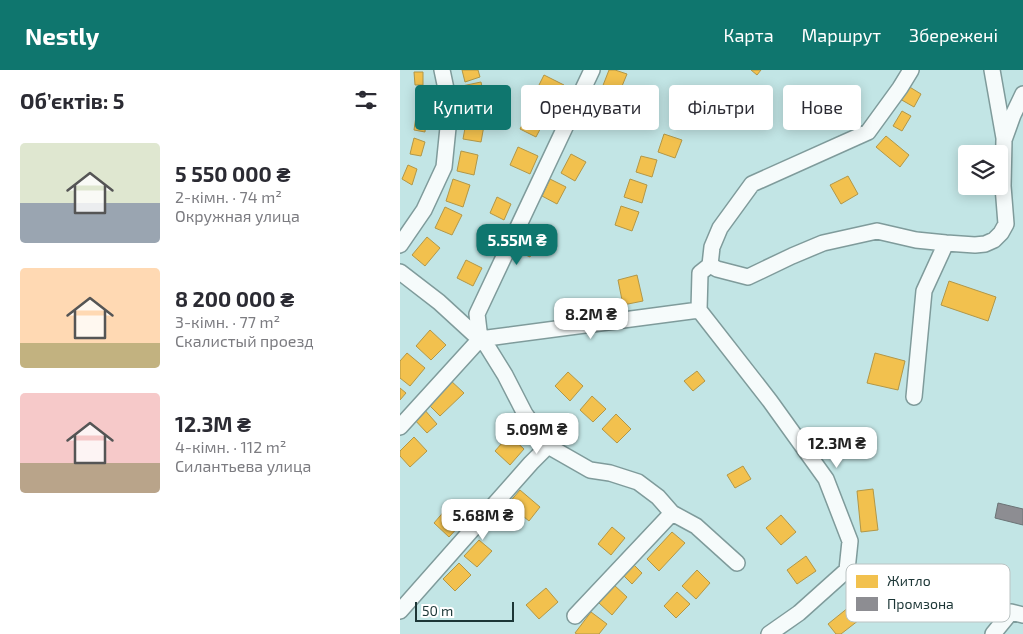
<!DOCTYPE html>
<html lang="uk">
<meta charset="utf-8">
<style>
:root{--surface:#fff;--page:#f7f7f7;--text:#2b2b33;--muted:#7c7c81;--accent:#0f766e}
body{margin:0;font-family:"Exo 2",sans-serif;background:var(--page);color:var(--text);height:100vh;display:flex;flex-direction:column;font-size:19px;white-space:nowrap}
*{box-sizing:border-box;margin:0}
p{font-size:16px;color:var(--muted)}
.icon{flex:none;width:28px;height:28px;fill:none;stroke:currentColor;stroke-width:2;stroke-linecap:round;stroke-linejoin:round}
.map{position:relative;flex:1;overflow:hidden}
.side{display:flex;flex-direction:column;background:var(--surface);width:400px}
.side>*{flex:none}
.hud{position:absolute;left:15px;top:15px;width:475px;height:45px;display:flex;gap:10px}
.controls{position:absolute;left:558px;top:75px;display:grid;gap:10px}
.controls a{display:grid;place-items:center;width:50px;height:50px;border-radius:5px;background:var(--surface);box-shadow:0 2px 12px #0003;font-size:25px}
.scale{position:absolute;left:15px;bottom:12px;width:99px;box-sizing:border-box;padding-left:5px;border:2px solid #1c3636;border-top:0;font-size:14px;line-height:18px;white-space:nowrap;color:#1c3636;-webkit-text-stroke:4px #fff;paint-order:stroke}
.price{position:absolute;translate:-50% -42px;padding:0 11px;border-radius:10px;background:#fff;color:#222;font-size:16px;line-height:32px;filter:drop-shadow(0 1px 2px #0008)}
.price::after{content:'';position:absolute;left:50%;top:30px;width:15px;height:11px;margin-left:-8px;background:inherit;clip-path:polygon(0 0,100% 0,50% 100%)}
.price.on{background:var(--accent);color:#fff}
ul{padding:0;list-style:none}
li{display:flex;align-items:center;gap:15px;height:125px;padding:0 20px}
li span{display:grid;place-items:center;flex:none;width:140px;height:100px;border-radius:5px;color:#555}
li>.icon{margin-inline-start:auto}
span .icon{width:60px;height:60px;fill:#fffc;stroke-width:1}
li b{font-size:21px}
h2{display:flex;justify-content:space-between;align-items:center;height:60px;padding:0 20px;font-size:21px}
.pill{padding:0 18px;border-radius:5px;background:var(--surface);box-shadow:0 2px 12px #0003;font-size:18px;line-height:45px}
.pill.on{background:var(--accent);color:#fff}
header{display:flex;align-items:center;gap:30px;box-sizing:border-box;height:70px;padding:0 25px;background:var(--accent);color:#fff}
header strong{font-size:24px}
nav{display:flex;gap:28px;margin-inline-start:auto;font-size:18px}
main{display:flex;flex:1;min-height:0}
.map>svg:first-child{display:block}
.homes{fill:#f2c14e;stroke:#b29747}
.industry{fill:#8d8d92;stroke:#6b7376}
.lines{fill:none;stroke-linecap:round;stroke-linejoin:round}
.minor-casing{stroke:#7f9b9b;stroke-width:18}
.minor{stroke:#f6fbfb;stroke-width:15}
.key{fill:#fff;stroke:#bbc3c3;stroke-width:1}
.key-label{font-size:14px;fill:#1c3636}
</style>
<header>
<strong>Nestly</strong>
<nav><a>Карта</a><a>Маршрут</a><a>Збережені</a></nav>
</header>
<main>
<section class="side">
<h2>Об’єктів: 5<svg class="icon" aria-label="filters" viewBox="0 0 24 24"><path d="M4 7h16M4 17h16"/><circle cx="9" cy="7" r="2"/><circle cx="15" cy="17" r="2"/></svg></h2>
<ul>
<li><span style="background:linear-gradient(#dfe7d0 60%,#9aa5b1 0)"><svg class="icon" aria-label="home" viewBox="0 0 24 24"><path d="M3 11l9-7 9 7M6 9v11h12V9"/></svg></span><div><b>5 550 000 ₴</b><p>2-кімн. · 74 m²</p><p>Окружная улица</p></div></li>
<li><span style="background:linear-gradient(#ffd9b3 75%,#c2b280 0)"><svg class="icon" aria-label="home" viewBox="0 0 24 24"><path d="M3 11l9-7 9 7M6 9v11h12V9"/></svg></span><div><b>8 200 000 ₴</b><p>3-кімн. · 77 m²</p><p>Скалистый проезд</p></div></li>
<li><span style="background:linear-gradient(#f6c9c9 70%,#b9a48a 0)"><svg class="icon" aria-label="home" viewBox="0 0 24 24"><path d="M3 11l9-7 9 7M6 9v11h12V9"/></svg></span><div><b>12.3M ₴</b><p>4-кімн. · 112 m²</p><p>Силантьева улица</p></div></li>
</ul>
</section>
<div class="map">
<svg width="623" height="564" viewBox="0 0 623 564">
<rect width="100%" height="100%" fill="#c2e5e5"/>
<path class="homes" d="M62 0H78L80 7 65 12Z
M209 0H215L227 4 220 21 229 24 226 33 200 23Z
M351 0H361L357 5Z
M14 2H23V15H15Z
M144 5 164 15 152 37 133 27Z
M81 12 86 35 67 39 62 16Z
M508 16 521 24 514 37 500 29Z
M436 18 461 48 449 57 425 28Z
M16 19 27 20 26 35 16 32Z
M191 30 207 39 200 53 184 44Z
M132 36 148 44 136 67 120 59Z
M502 41 511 46 502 61 493 56Z
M16 46 26 47 25 62 14 60Z
M67 47 85 50 81 72 63 69Z
M264 64 282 70 275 88 258 82Z
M486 66 509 85 500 97 476 77Z
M14 68 25 72 21 86 10 84Z
M118 77 138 86 130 104 110 95Z
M61 81 78 85 74 105 57 101Z
M171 84 186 92 175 111 161 103Z
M241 86 257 90 252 107 236 102Z
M8 95 17 99 12 115 2 109Z
M448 106 458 124 441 134 430 115Z
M53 109 70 115 63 137 46 131Z
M150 109 166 117 157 134 142 126Z
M230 109 247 115 242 133 224 127Z
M97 127 111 134 104 150 90 143Z
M221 136 239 142 232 161 215 155Z
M45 137 62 145 52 165 35 158Z
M126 161 139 168 130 187 117 181Z
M27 167 40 178 25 196 12 185Z
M66 190 82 198 73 216 57 208Z
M237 205 243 231 223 235 218 210Z
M549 211 596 227 588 251 541 235Z
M30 260 46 275 31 290 16 276Z
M7 283 25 298 10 316 0 308V291Z
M475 283 505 291 498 320 467 313Z
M297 301 305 311 293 321 284 311Z
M168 302 183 316 170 331 155 316Z
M49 309 64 323 40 346 26 332Z
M0 318 6 323 0 330Z
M192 326 206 339 193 352 180 340Z
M23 338 37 354 27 363 13 348Z
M216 344 231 359 217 373 202 359Z
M109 365 124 379 110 395 95 381Z
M14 367 27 381 10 397 0 386V381Z
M343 396 351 409 335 418 327 405Z
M473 419 478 460 461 462 457 421Z
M120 420 140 437 129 451 108 434Z
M46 439 62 453 49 467 34 453Z
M381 445 396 462 381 475 366 458Z
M212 457 225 468 211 485 198 474Z
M272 462 285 473 259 501 247 489Z
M79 470 92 481 77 497 64 486Z
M406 486 416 501 397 514 387 500Z
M59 493 71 505 55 521 43 509Z
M232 493 242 503 232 514 222 504Z
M297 500 310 513 296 529 282 516Z
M214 515 227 527 212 545 199 533Z
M146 518 158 532 139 549 126 535Z
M277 522 290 534 276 548 264 536Z
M449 537 459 550 441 564H436L428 554Z
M191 542 207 554 199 564H177L175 563Z"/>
<path class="industry" d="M598 433 623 439V455L595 448Z"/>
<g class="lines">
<g class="minor-casing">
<path id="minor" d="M592 0 604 68
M0 175 24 140 44 97 50 38 42 0
M310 195 317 199 348 207 392 186 423 173 477 161 516 170 546 173 575 175 585 174 594 170 601 163 606 154 603 116 604 70 613 45 623 24
M0 202 39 232 87 276 105 305 125 344 148 376 190 400 210 403 238 412 258 427 272 443 296 456 337 493
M80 269 299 240
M514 327 524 221 546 173
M0 357 80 269 77 244 192 0
M0 541 131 393 148 376
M175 546 272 443
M369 564 399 543 447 500 450 471 426 409 370 331 299 240 300 203 310 195 312 177 320 158 352 114 468 62 500 18 511 0
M593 564 611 542 623 545"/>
</g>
<use href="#minor" class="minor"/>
</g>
<rect x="446" y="494" width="164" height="58" rx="8" class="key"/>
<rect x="456" y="505" width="22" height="13" fill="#f2c14e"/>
<rect x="456" y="527" width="22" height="14" fill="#8d8d92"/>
<g class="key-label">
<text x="487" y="516">Житло</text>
<text x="487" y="539">Промзона</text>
</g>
</svg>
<div class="controls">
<a><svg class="icon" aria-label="layers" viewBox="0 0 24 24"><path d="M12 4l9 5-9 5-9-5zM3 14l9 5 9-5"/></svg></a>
</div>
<div class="scale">50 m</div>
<b class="price on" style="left:117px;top:196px">5.55M ₴</b>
<b class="price" style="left:191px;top:270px">8.2M ₴</b>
<b class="price" style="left:137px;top:385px">5.09M ₴</b>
<b class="price" style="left:437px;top:399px">12.3M ₴</b>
<b class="price" style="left:83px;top:471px">5.68M ₴</b>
<div class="hud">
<a class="pill on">Купити</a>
<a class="pill">Орендувати</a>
<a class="pill">Фільтри</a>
<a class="pill">Нове</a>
</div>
</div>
</main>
